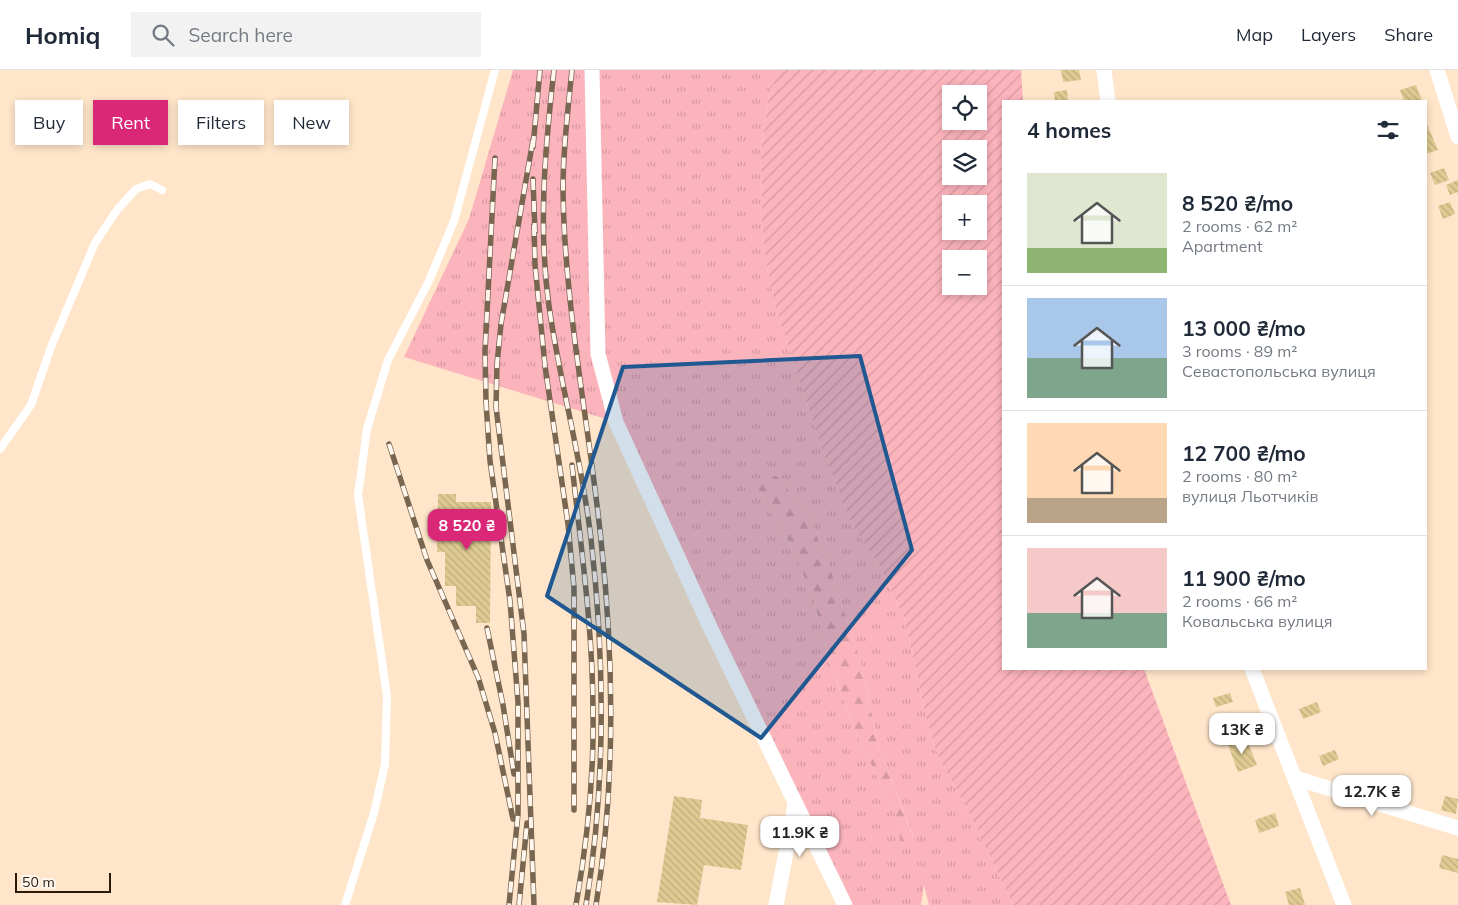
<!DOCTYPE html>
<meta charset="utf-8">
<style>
:root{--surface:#fff;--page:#f2f2f3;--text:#1f2937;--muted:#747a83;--line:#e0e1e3;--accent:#db2777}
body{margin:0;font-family:Mulish,sans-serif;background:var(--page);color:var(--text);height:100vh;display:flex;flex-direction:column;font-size:19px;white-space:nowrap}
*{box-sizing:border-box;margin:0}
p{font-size:16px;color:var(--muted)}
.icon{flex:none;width:28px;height:28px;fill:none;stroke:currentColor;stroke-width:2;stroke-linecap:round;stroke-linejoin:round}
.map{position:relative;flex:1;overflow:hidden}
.sheet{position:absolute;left:1002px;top:30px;width:425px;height:570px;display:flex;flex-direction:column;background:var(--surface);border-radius:0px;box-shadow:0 2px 8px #0003}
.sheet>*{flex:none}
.banner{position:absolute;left:15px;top:30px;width:475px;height:45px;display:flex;gap:10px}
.tools{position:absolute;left:942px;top:15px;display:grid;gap:10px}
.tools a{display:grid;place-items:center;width:45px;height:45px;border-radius:0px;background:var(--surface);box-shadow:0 2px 8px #0003;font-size:25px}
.scale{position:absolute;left:15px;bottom:12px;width:96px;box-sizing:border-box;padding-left:5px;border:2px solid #291b08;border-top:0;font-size:14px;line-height:18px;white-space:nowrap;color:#291b08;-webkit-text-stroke:4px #fff6ed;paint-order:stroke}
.price{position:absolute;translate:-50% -42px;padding:0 11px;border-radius:10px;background:#fff;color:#222;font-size:16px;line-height:32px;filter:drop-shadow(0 1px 2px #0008)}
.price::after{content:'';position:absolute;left:50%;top:30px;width:15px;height:11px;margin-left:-8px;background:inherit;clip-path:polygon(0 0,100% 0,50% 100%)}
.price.on{background:var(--accent);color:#fff}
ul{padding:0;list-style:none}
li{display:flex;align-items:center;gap:15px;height:125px;padding:0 25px}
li+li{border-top:1px solid var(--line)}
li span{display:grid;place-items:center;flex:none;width:140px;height:100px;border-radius:0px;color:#555}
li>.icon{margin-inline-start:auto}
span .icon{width:60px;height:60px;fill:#fffc;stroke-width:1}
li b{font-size:21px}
h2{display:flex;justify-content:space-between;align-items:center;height:60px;padding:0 25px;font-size:21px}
.chip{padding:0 18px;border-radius:0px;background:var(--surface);box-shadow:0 2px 8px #0003;font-size:18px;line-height:45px}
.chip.on{background:var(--accent);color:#fff}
header{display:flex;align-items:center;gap:30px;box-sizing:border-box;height:70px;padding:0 25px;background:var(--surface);border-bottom:1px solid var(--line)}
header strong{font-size:24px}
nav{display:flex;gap:28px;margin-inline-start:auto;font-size:18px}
.search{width:350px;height:45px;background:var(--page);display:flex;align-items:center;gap:12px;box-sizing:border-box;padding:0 18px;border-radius:0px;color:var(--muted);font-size:19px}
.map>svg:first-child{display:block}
.grass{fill:url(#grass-tufts);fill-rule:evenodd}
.forest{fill:url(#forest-firs)}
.garden{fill:url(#garden-furrows);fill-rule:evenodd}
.building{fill:url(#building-back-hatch)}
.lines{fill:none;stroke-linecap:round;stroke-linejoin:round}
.service{stroke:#fff;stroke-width:8}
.minor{stroke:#fff;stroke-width:15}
.rail-casing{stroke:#786650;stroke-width:5.5}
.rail{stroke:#fff6ed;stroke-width:4;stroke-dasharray:11;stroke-linecap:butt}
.marked{fill:#205991;fill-opacity:0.2;stroke:#205991;stroke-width:4;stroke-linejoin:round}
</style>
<header>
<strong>Homiq</strong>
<div class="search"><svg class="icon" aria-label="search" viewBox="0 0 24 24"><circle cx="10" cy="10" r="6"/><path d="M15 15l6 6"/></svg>Search here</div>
<nav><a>Map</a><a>Layers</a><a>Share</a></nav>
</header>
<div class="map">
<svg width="1458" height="835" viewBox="0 0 1458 835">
<defs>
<pattern id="grass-tufts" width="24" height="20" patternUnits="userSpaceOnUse" patternTransform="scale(1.25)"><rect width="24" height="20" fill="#fbb3bc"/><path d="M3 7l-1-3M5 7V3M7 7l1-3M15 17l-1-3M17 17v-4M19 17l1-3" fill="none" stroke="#d799a0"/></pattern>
<pattern id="forest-firs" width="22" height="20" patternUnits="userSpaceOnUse" patternTransform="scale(1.25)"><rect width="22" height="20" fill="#fbb3bc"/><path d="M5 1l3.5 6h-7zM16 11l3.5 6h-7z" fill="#d799a0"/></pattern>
<pattern id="garden-furrows" width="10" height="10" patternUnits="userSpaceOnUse" patternTransform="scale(1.25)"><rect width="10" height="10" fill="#fbb3bc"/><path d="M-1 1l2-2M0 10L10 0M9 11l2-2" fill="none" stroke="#d799a0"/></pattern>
<pattern id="building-back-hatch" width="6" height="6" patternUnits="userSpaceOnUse" patternTransform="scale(1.25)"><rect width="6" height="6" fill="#deca92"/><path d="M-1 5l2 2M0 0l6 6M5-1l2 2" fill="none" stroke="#bead7c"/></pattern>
</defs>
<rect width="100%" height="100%" fill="#ffe6ca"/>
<path class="grass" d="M513 0H779L769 24 761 83 762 154 765 188 776 239 822 380 854 458 880 497 905 550 927 651 938 686 971 747 1013 835H929L924 815 921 835H845L616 352 404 287 469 149ZM778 407 808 445 830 498 860 590 879 677 913 766 901 774 895 742 858 668 833 602 811 521 786 467 758 420Z"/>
<path class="forest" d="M765 403 778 407 808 445 830 498 860 590 879 677 913 767 908 773 901 775 895 742 858 668 833 602 811 521 786 467 758 420Z"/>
<path class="garden" d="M779 0H1021L1023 31H1004V599H1144L1231 835H1013L971 747 938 686 927 651 905 550 880 497 854 458 822 380 776 239 765 188 762 154 761 83 769 24ZM951 24H979V51H951ZM951 79H979V106H951ZM951 134H979V161H951ZM951 189H979V216H951Z"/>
<path class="building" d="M1061 0H1079L1081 10 1063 12Z
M1416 15 1422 31H1404L1400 20Z
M1067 20 1068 31H1055L1054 22Z
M1426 52 1438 80 1426 84Z
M1444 98 1449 110 1435 115 1430 103Z
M1458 110V122L1450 125 1446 115Z
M1450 132 1455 144 1443 149 1438 136Z
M438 424H456V432H491L490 553H476V536H456V516H445V482H437Z
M1230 623 1233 632 1216 637 1213 628Z
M1317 632 1321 642 1303 649 1299 639Z
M1246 668 1257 695 1238 702 1228 675Z
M1335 680 1339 689 1323 696 1319 686Z
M674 726 702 730 700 748 748 755 741 800 704 795 697 835 657 832Z
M1445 726 1458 729 1456 744 1441 740Z
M1275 743 1279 756 1259 763 1255 750Z
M1442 785 1458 789V803L1439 798Z
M1300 818 1305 835H1289L1285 822Z"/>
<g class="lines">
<path class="service" d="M0 379 31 335 51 277 95 173 117 140 136 119 150 114 162 120
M345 835 374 743 385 694 387 626 358 425 367 359 388 290 429 211 454 151 495 0"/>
<path class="minor" d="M592 0 598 284 616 352 710 557 845 835
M1104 0 1108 31
M1437 0 1458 67
M1252 599 1344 835
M1295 708 1458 758
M776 835 795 735"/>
<g class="rail-casing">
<path id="rail" d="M554 0C545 79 538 157 549 236 560 314 582 390 591 469 605 591 606 714 586 835
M572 0C568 39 563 78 563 118 564 235 589 353 601 470 614 591 616 714 596 835
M533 70 501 254 497 294 496 337 524 564 534 835
M533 77 540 0
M495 88 485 281 486 332 490 391 510 531 518 632V744L509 835
M533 109 535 162
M534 155 535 195 545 296 568 454 574 518V740
M389 374 427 490 478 607 495 663 513 749
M572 395C581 477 593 560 593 643 594 706 587 773 576 835
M487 558 503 635 514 704
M519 835 527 753"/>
</g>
<use href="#rail" class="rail"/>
</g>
<path class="marked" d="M860 286 912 480 761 668 547 526 623 297Z"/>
</svg>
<div class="tools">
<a><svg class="icon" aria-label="locate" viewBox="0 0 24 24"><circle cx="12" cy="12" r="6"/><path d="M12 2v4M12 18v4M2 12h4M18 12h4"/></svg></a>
<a><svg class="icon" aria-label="layers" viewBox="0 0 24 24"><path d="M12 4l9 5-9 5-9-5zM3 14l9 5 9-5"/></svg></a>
<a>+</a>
<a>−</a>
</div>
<div class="scale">50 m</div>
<b class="price on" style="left:467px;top:481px">8 520 ₴</b>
<b class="price" style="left:1242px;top:685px">13K ₴</b>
<b class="price" style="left:1372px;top:747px">12.7K ₴</b>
<b class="price" style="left:800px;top:788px">11.9K ₴</b>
<div class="banner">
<a class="chip">Buy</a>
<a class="chip on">Rent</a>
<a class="chip">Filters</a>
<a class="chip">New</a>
</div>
<section class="sheet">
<h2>4 homes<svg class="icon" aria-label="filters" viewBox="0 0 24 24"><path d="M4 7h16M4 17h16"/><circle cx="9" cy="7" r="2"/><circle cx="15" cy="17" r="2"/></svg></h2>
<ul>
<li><span style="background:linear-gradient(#dfe7d0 75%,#8fb573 0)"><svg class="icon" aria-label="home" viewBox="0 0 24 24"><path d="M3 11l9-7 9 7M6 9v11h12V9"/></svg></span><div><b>8 520 ₴/mo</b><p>2 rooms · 62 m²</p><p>Apartment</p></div></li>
<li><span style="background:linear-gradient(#a9c7e8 60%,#7fa58c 0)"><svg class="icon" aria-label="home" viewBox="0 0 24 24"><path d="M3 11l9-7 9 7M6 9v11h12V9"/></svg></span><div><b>13 000 ₴/mo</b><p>3 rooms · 89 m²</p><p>Севастопольська вулиця</p></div></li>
<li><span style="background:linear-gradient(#ffd9b3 75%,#b9a48a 0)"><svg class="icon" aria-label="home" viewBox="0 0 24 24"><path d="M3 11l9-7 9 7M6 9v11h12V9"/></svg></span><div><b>12 700 ₴/mo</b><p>2 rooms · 80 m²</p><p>вулиця Льотчиків</p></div></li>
<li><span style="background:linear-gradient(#f6c9c9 65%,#7fa58c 0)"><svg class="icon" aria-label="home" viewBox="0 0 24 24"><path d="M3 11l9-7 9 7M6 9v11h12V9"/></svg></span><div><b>11 900 ₴/mo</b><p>2 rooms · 66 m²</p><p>Ковальська вулиця</p></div></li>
</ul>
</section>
</div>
